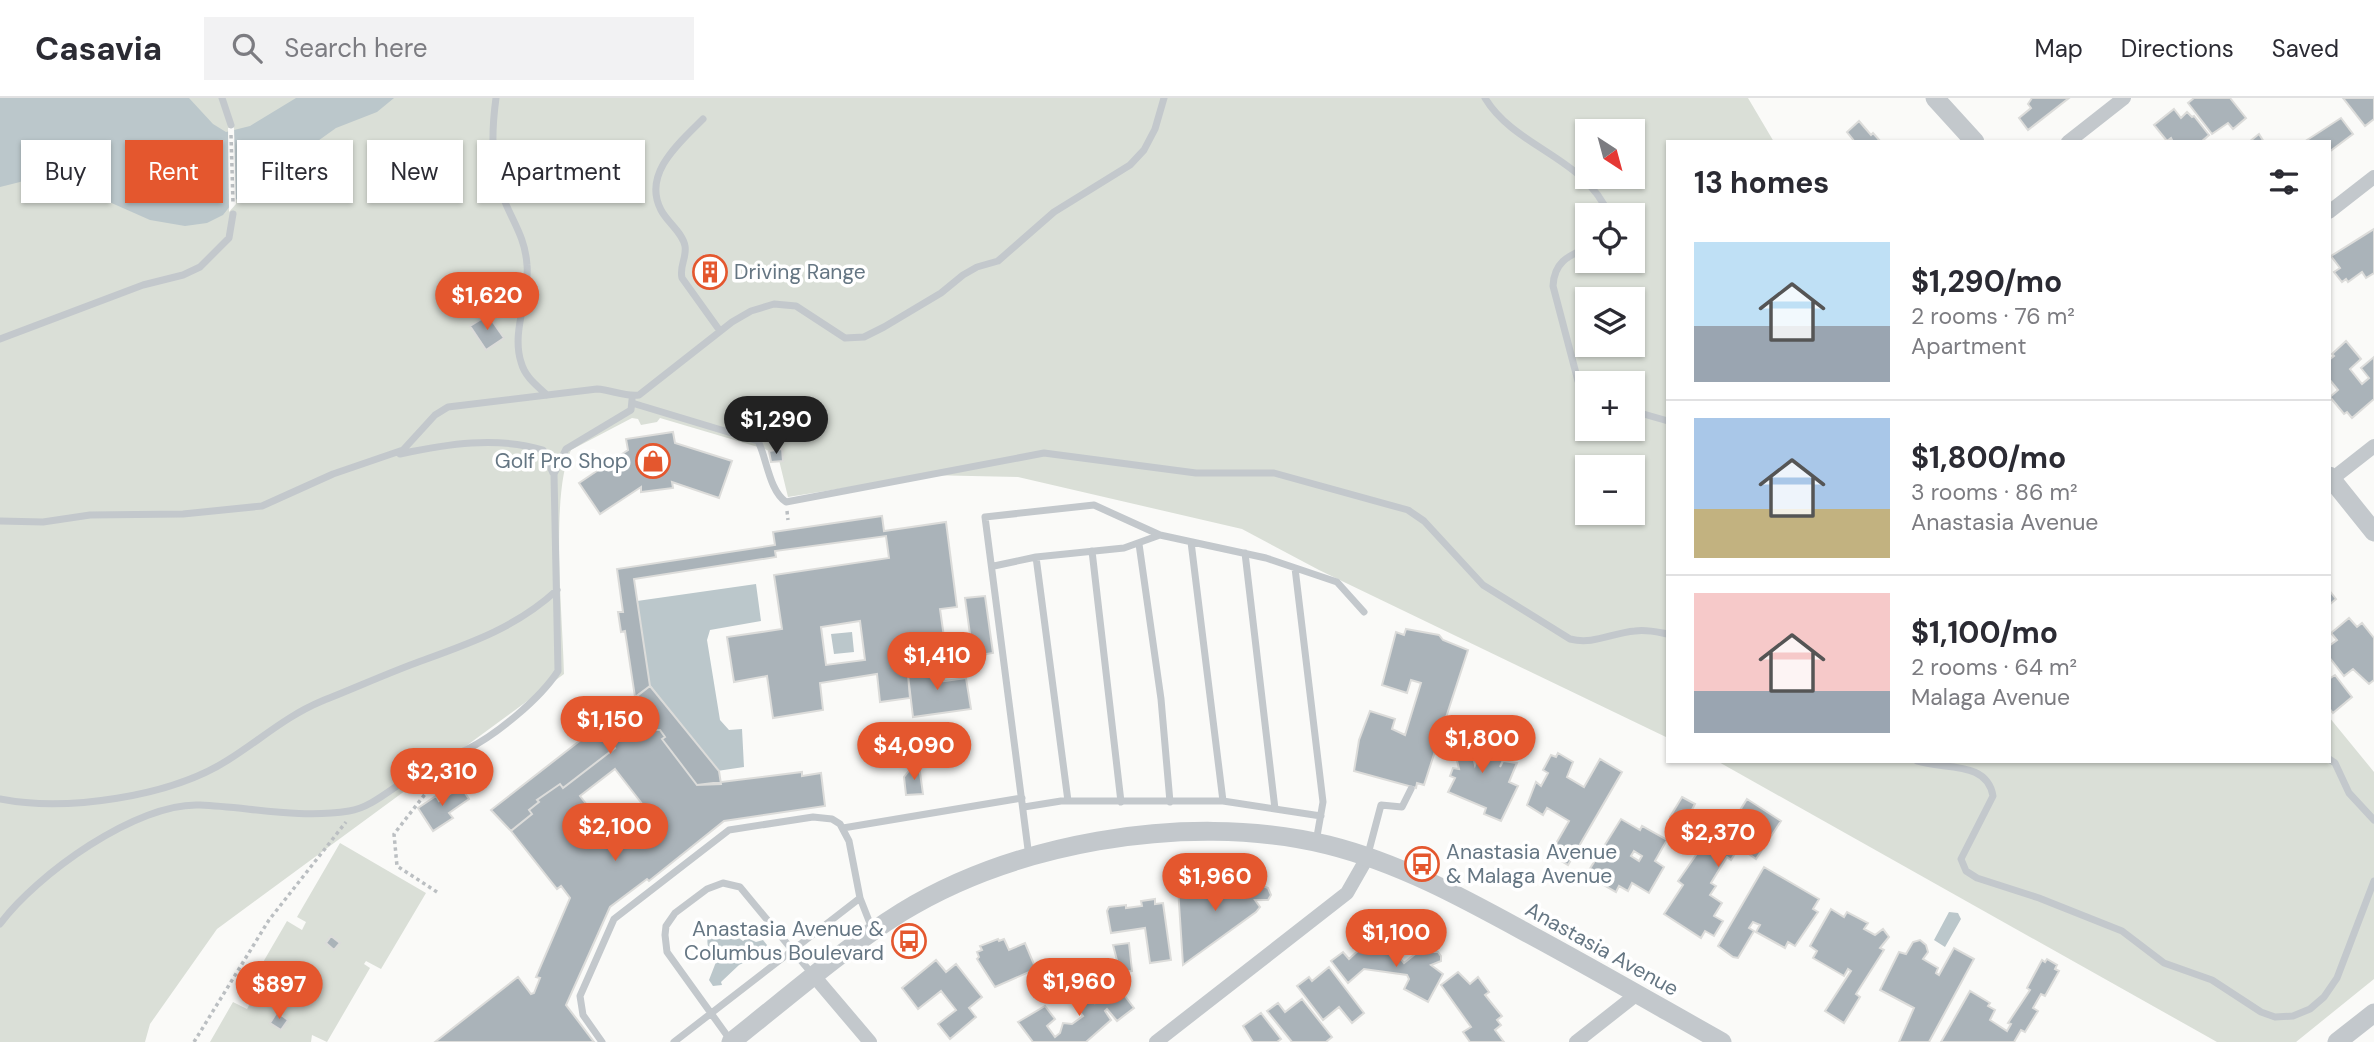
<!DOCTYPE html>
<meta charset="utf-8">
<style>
:root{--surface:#fff;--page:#f2f2f3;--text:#2b2b33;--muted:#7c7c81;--line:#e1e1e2;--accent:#e4572e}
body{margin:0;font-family:"DM Sans",sans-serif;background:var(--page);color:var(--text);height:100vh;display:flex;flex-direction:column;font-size:26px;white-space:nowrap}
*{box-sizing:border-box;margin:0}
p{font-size:23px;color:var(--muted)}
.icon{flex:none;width:38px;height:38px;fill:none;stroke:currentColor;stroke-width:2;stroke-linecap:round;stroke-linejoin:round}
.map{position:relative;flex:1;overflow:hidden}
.sheet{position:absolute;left:1666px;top:42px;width:665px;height:623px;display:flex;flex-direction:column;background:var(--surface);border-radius:0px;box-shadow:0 2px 5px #0004}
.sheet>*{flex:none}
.guide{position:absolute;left:21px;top:42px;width:665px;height:63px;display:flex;gap:14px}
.needle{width:46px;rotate:144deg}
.buttons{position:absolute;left:1575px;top:21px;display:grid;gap:14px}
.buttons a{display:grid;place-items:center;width:70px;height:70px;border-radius:0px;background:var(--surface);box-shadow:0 2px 5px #0004;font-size:35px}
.price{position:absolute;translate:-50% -60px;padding:0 16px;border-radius:24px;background:var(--accent);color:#fff;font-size:23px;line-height:46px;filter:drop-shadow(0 2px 4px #0008)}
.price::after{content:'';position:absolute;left:50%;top:42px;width:21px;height:16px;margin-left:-10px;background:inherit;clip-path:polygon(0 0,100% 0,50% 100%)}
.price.selected{background:#222;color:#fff}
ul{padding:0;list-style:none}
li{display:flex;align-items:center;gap:21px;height:175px;padding:0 28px}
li+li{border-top:2px solid var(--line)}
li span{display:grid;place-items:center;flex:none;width:196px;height:140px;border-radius:0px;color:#555}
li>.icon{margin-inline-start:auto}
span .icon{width:84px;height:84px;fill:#fffc;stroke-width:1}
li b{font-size:30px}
h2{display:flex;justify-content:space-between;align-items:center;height:84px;padding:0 28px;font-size:30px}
.pill{padding:0 24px;border-radius:0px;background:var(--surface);box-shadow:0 2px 5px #0004;font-size:24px;line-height:63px}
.pill.selected{background:var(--accent);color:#fff}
header{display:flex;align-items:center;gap:42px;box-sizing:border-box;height:98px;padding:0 35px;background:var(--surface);border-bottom:2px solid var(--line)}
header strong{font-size:33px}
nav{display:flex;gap:38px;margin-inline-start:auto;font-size:24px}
.search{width:490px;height:63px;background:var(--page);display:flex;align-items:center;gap:18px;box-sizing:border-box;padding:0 24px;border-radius:0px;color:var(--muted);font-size:26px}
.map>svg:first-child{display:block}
.green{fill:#dadfd7;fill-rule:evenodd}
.water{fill:#bbc7cb}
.pier{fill:#fafaf8}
.building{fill:#aab3b9;stroke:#dcdcda;stroke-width:2;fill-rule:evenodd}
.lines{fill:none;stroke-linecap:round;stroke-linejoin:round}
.path{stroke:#bbbfc2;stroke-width:3.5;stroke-dasharray:3.5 3.5;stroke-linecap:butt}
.service{stroke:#c3c8cc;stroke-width:7}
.minor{stroke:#c3c8cc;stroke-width:14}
.tertiary{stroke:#c3c8cc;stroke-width:19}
.labels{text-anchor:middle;stroke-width:7;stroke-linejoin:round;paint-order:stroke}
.poi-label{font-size:21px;fill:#657683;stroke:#fff;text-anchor:start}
.street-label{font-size:21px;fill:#657683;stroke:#fff}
</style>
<header>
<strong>Casavia</strong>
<div class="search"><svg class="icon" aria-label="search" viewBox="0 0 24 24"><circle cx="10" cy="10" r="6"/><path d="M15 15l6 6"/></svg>Search here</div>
<nav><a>Map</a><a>Directions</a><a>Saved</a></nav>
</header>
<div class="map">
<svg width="2374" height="944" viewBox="0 0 2374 944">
<rect width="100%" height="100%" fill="#fafaf8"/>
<path class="green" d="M0 0H1748L1774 44H1668V640L1319 472 1242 431 1018 379 925 377 788 399 778 358 765 351 660 320 657 324 641 327 638 321 632 320 571 352C550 395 563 523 564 576L217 831 150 926 145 944H0ZM1587 33H1633V79H1587ZM1587 117H1633V163H1587ZM1587 201H1633V247H1587ZM1587 285H1633V331H1587ZM1587 369H1633V415H1587Z
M2329 619 2374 674V881L2296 944H2217L1717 663H2329Z
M340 745 426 795 381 871 366 863 364 866 370 870 327 944 312 937 311 944H210L233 904 247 911 252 902 244 897 287 823 302 832 306 824 297 819Z"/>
<path class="water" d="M0 0H189L213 26 226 34 250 28 296 0H394L377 14 336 30 234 103 223 117 207 125 185 128 150 122 107 103 71 79 36 75 20 84 0 89Z
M756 486 761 523 710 532 707 542 720 622 729 632 742 631 744 669 717 673 647 583 637 503Z
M852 534 854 554 834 556 831 536Z
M1949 814 1958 815 1961 821 1945 849 1934 842Z
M722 828 743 843 747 840 756 844 763 842 767 847 761 856 739 867 721 884 722 887 713 888 709 882 716 864C706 849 701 836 722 828Z"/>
<path class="pier" d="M234 29 236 106 229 114 228 30Z"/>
<path class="building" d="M2032 0H2069L2028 32 2019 20 2031 10 2028 6Z
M2194 0H2230L2246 20 2233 31 2228 25 2212 36 2188 5Z
M2343 0H2374V21L2365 28Z
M2174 11 2181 20 2187 14 2192 19 2194 18 2209 37 2201 44H2173L2171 40 2167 43 2154 27Z
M2341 20 2353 36 2329 54V44H2304Z
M1859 23 1871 37 1873 35 1881 44H1855L1847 34Z
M2259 36 2264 44H2249Z
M2374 131V175L2366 180 2362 174 2348 184 2346 181 2342 184 2334 174 2340 170 2331 158Z
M705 155 728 182 714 193 692 166Z
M488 217 504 240 486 252 470 228Z
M2346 243 2361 261 2350 271 2362 286 2369 280 2361 270 2374 259V301L2352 320 2347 314 2344 316 2330 299 2338 292 2329 281V262L2334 258 2332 256Z
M673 334 675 345 732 363 719 400 672 384 673 390 641 394V389L600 416 579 385 628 352 626 341Z
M782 351 783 363 771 364 769 353Z
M882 418 884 433 946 424 957 509 940 511 946 553 904 558 905 567 918 565 919 575 908 577 910 600 880 604 877 576 820 585 823 612 773 620 767 578 734 584 727 539 782 531 774 477 889 460 886 438 775 453 776 459 634 481 650 588 635 599 625 533 621 534 618 514H623L617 471 775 447 773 434ZM860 523 865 562 826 567 821 529Z
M2329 492 2336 501 2329 507Z
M985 498 993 555 973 558 965 500Z
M2349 520 2357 529 2362 525 2374 540V582L2369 586 2353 571 2344 578 2329 559V548L2337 542 2331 535Z
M1406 531 1439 537 1443 542 1468 552 1424 687 1417 685 1416 690 1354 673 1359 642 1370 613 1395 621 1392 631 1405 637 1421 585 1411 582 1407 595 1382 587 1396 534 1404 537Z
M942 564 944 583 966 580 971 611 913 619 908 577 919 575 918 568Z
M2335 577 2352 599 2333 615 2329 610V581Z
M650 588 719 673 721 686 697 687 662 641 665 639 660 632H654L645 620 622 635 623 637 612 646 615 650 563 690 560 686 537 702 539 704 529 712 532 716 511 733 491 712Z
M645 620 654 632H660L665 639 662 641 697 687 802 674V678L821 675 825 708 724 723 649 783 647 781 610 809 566 907 594 944H435L518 879 531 896 534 895 540 880 536 879 570 800 561 788 557 791 511 733 532 716 529 712 539 704 537 702 560 686 563 690 615 650 612 646 623 637 622 635ZM615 671 643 707 608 734 580 698Z
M1461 624 1476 630 1470 646 1475 667 1483 646 1506 655 1500 669 1503 663 1517 665 1509 684 1518 688 1501 723 1484 716 1486 710 1448 694 1455 680 1450 678 1453 670 1459 671 1453 646Z
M1558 655 1573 664 1567 679 1584 689 1600 661 1622 674 1568 767 1550 756 1569 723 1547 710 1543 717 1527 707 1536 684 1541 688 1548 675 1543 672 1551 657 1556 659Z
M919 667 923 696 906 697 904 679 912 669Z
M461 689 469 701 449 715 453 720 433 733 418 710 436 698 439 703Z
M1682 699 1695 706 1684 727 1670 719Z
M1747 701 1781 723 1756 761 1739 749 1731 762 1727 759 1711 785 1716 788 1710 797 1722 805 1714 818 1723 823 1714 838 1705 833 1701 840 1664 816 1683 787 1678 783 1705 744 1716 751Z
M1621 721 1640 732 1642 728 1667 742 1655 763 1664 769 1649 795 1632 785 1628 793 1619 788 1616 794 1586 777ZM1634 753 1642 758 1639 763 1631 758Z
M1764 769 1819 801 1813 811 1818 814 1795 848 1788 844 1785 850 1756 834 1760 827 1753 824 1749 830 1754 833 1738 860 1733 859 1718 848Z
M1254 785V789L1261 787 1268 790 1271 797 1268 802H1255L1260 809 1256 814 1183 867 1178 790Z
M1155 801V806L1163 805 1171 862 1150 865 1145 830 1111 835 1107 813 1109 809 1126 807V810L1142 808 1141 803Z
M1831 811 1844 819 1847 814 1868 825 1864 831 1875 837 1883 831 1889 839 1880 850 1884 852 1856 896 1860 899 1844 925 1825 913 1851 873 1848 871 1844 878 1813 860 1817 853 1810 848Z
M331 838 340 845 334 852 326 845Z
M998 841 999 843 1004 841 1009 852 1025 845 1036 871 995 889 977 861 979 859 977 854 982 852 980 848Z
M1920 842 1926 847 1928 854 1923 861 1938 870 1936 875 1939 877 1954 850 1974 861 1929 944H1899L1914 910 1880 892 1899 854 1906 856 1913 844Z
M1129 845 1132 873 1120 874 1113 847Z
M1425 848 1430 854H1438L1441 858V863L1431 867 1443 876 1428 904 1404 891 1409 881 1407 877 1364 871 1348 885 1331 863 1343 854 1349 861 1361 850 1365 855H1396L1404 865Z
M2047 861 2057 867 2055 871 2059 873 2045 898 2041 896 2033 910 2038 913 2025 934 2021 932 2014 944H1941L1970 893 1990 905 1988 908 1995 912 1990 922 2007 933 2011 926 2008 925 2030 892 2027 890 2042 862 2045 864Z
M936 862 946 874 956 866 982 899 969 910 976 919 950 941 938 926 956 912 941 893 918 911 902 890Z
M1329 869 1364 915 1352 925 1339 909 1323 922 1297 888 1309 879 1312 883Z
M1458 874 1470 886 1478 879 1489 894 1485 897 1502 918 1497 922 1501 927 1495 932 1504 944H1470L1463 934 1471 929 1441 887Z
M1115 885 1134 910 1117 923 1107 911 1105 913 1111 922 1086 944H1033L1018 924 1045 908 1055 921 1047 928 1055 939 1060 935 1063 925 1072 926 1083 918 1074 907 1089 896 1095 905 1100 901 1096 897Z
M1302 901 1332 939 1326 944H1292L1267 913 1278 905 1285 914Z
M277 914 288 922 281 932 270 925Z
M1261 915 1281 941 1277 944H1253L1243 928Z"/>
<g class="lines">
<path class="path" d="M231 37 233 106
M787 413 788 422
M437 794 397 768 394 736 440 677
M194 944 269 822 346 724"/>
<path class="service" d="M222 0 231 27
M496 0C492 29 491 64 500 91 509 119 525 136 527 167 530 199 511 233 521 264 525 279 536 287 547 297
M1485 0C1515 50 1585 59 1609 117
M703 21C679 45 642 76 661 112 667 124 683 135 685 148 687 160 679 168 682 180L720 233
M1587 150C1567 158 1554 165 1553 188L1578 283 1587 296
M0 241 143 187 183 177 200 169 229 140 233 116
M632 305 758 343C767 361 769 392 786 404L1044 355 1196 375H1274L1408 412 1424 423 1483 487 1570 541C1594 547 1611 535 1635 533 1646 531 1657 534 1668 536
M1633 313 1668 323
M400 356C447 346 496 338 543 352L553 375
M0 423 43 424 90 417 183 416 262 408 333 376 403 352 435 317 448 309 597 291C612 292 625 299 639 297L732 224 751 213 774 206 796 208 845 240 864 239 884 229 941 195 963 177 977 169 998 163 1054 114 1130 67 1144 52 1155 31 1164 0
M1191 444 1223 703
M1139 446 1161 601 1170 704
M1092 453 1121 704
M1245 455 1275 711
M1036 459 1068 703
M994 468 1036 459 1124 450 1160 437
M1295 470 1323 704 1316 744
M2329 661 2335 665 2349 695 2374 722
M1917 663C1943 672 1987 662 1993 698L1961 761 1966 773 1977 780 2039 800 2122 833 2164 865 2212 882 2261 914 2275 919 2293 918 2310 911 2324 899 2337 880 2374 783
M0 701C66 714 170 699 228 662 260 642 286 618 322 603 355 590 388 575 421 563 471 545 517 529 557 492
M1024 709 1061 703H1223L1321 718
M843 730 1022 700
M1368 756 1381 707 1402 709 1411 691
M1029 759 985 419 1094 407 1160 437 1266 460 1337 484 1364 514
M0 826C36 777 137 704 200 707 249 709 299 721 349 713 370 710 391 691 409 680 427 669 447 661 466 652 496 637 540 601 558 573L554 376 566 351 631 312 632 302
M731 943 667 854 665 837 666 828 675 815 707 791 723 785 740 789 813 877
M602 944 583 917 580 898 614 821 729 732 813 719 832 721 840 726 849 743 860 800 873 833
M674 944 860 800"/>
<path class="minor" d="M2068 44 2124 0
M2329 114 2374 79
M2332 381 2374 348
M814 878 870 944
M1156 944 1347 795 1367 760
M1576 944 1637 896"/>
<path class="tertiary" d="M1935 0 1975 44
M2329 378 2374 434
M731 944C787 900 841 852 902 814 961 778 1030 755 1098 743 1173 730 1254 729 1328 747 1400 765 1465 801 1529 836 1594 871 1658 908 1722 944
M2337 944 2374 915"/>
</g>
<defs>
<g id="building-ring" transform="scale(1.75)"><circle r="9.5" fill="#fff" stroke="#e4572e" stroke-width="1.5"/><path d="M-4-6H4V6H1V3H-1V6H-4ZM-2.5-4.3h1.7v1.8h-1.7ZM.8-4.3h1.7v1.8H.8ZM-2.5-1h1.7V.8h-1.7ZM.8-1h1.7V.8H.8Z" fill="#e4572e"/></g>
<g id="shop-ring" transform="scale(1.75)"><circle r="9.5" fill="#fff" stroke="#e4572e" stroke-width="1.5"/><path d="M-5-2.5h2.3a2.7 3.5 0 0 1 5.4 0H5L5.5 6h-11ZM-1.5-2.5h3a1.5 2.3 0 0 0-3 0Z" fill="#e4572e"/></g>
<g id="bus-ring" transform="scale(1.75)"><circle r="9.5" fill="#fff" stroke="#e4572e" stroke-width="1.5"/><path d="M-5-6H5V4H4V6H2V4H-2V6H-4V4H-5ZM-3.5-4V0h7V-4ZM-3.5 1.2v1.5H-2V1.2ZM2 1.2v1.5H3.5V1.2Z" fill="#e4572e"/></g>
</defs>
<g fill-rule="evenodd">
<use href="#building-ring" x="710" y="174"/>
<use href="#shop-ring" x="653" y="363"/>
<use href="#bus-ring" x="1422" y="766"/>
<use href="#bus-ring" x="909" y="843"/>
</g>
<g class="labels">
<g class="poi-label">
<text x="734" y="181">Driving Range</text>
<text x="628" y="370" text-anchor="end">Golf Pro Shop</text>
<text x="1446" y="761">Anastasia Avenue<tspan x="1446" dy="24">&amp; Malaga Avenue</tspan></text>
<text x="884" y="838" text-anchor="end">Anastasia Avenue &amp;<tspan x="884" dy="24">Columbus Boulevard</tspan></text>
</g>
<g class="street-label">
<text transform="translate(1602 851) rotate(29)" y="7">Anastasia Avenue</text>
</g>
</g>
</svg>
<div class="buttons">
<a><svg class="needle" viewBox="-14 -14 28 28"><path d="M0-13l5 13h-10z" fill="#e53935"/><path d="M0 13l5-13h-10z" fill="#7c7c81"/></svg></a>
<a><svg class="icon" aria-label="locate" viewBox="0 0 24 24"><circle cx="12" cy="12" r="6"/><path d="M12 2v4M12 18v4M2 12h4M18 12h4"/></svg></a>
<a><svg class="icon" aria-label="layers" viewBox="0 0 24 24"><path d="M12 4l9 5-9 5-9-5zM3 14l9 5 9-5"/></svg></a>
<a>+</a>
<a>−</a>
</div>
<b class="price" style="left:487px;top:234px">$1,620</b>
<b class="price selected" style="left:776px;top:358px">$1,290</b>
<b class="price" style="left:937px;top:594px">$1,410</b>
<b class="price" style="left:610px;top:658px">$1,150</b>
<b class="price" style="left:1482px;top:677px">$1,800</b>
<b class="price" style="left:914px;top:684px">$4,090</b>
<b class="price" style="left:442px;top:710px">$2,310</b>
<b class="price" style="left:615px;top:765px">$2,100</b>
<b class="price" style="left:1718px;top:771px">$2,370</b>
<b class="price" style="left:1215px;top:815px">$1,960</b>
<b class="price" style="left:1396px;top:871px">$1,100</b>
<b class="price" style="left:1079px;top:920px">$1,960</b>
<b class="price" style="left:279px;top:923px">$897</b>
<div class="guide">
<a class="pill">Buy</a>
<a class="pill selected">Rent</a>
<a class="pill">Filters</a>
<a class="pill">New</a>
<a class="pill">Apartment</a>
</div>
<section class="sheet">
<h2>13 homes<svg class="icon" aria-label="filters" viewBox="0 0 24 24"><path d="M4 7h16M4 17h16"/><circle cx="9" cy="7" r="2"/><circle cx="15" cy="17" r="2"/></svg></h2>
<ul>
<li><span style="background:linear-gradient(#bfe0f5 60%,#9aa5b1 0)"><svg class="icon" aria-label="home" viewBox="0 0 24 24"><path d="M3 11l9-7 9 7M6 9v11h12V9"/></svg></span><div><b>$1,290/mo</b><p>2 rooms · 76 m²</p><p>Apartment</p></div></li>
<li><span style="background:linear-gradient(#a9c7e8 65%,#c2b280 0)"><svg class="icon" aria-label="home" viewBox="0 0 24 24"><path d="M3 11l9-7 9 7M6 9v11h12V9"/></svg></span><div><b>$1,800/mo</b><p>3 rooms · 86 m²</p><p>Anastasia Avenue</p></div></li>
<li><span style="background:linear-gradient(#f6c9c9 70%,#9aa5b1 0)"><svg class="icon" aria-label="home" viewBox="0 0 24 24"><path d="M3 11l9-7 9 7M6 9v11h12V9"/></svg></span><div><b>$1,100/mo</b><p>2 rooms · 64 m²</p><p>Malaga Avenue</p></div></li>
</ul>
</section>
</div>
